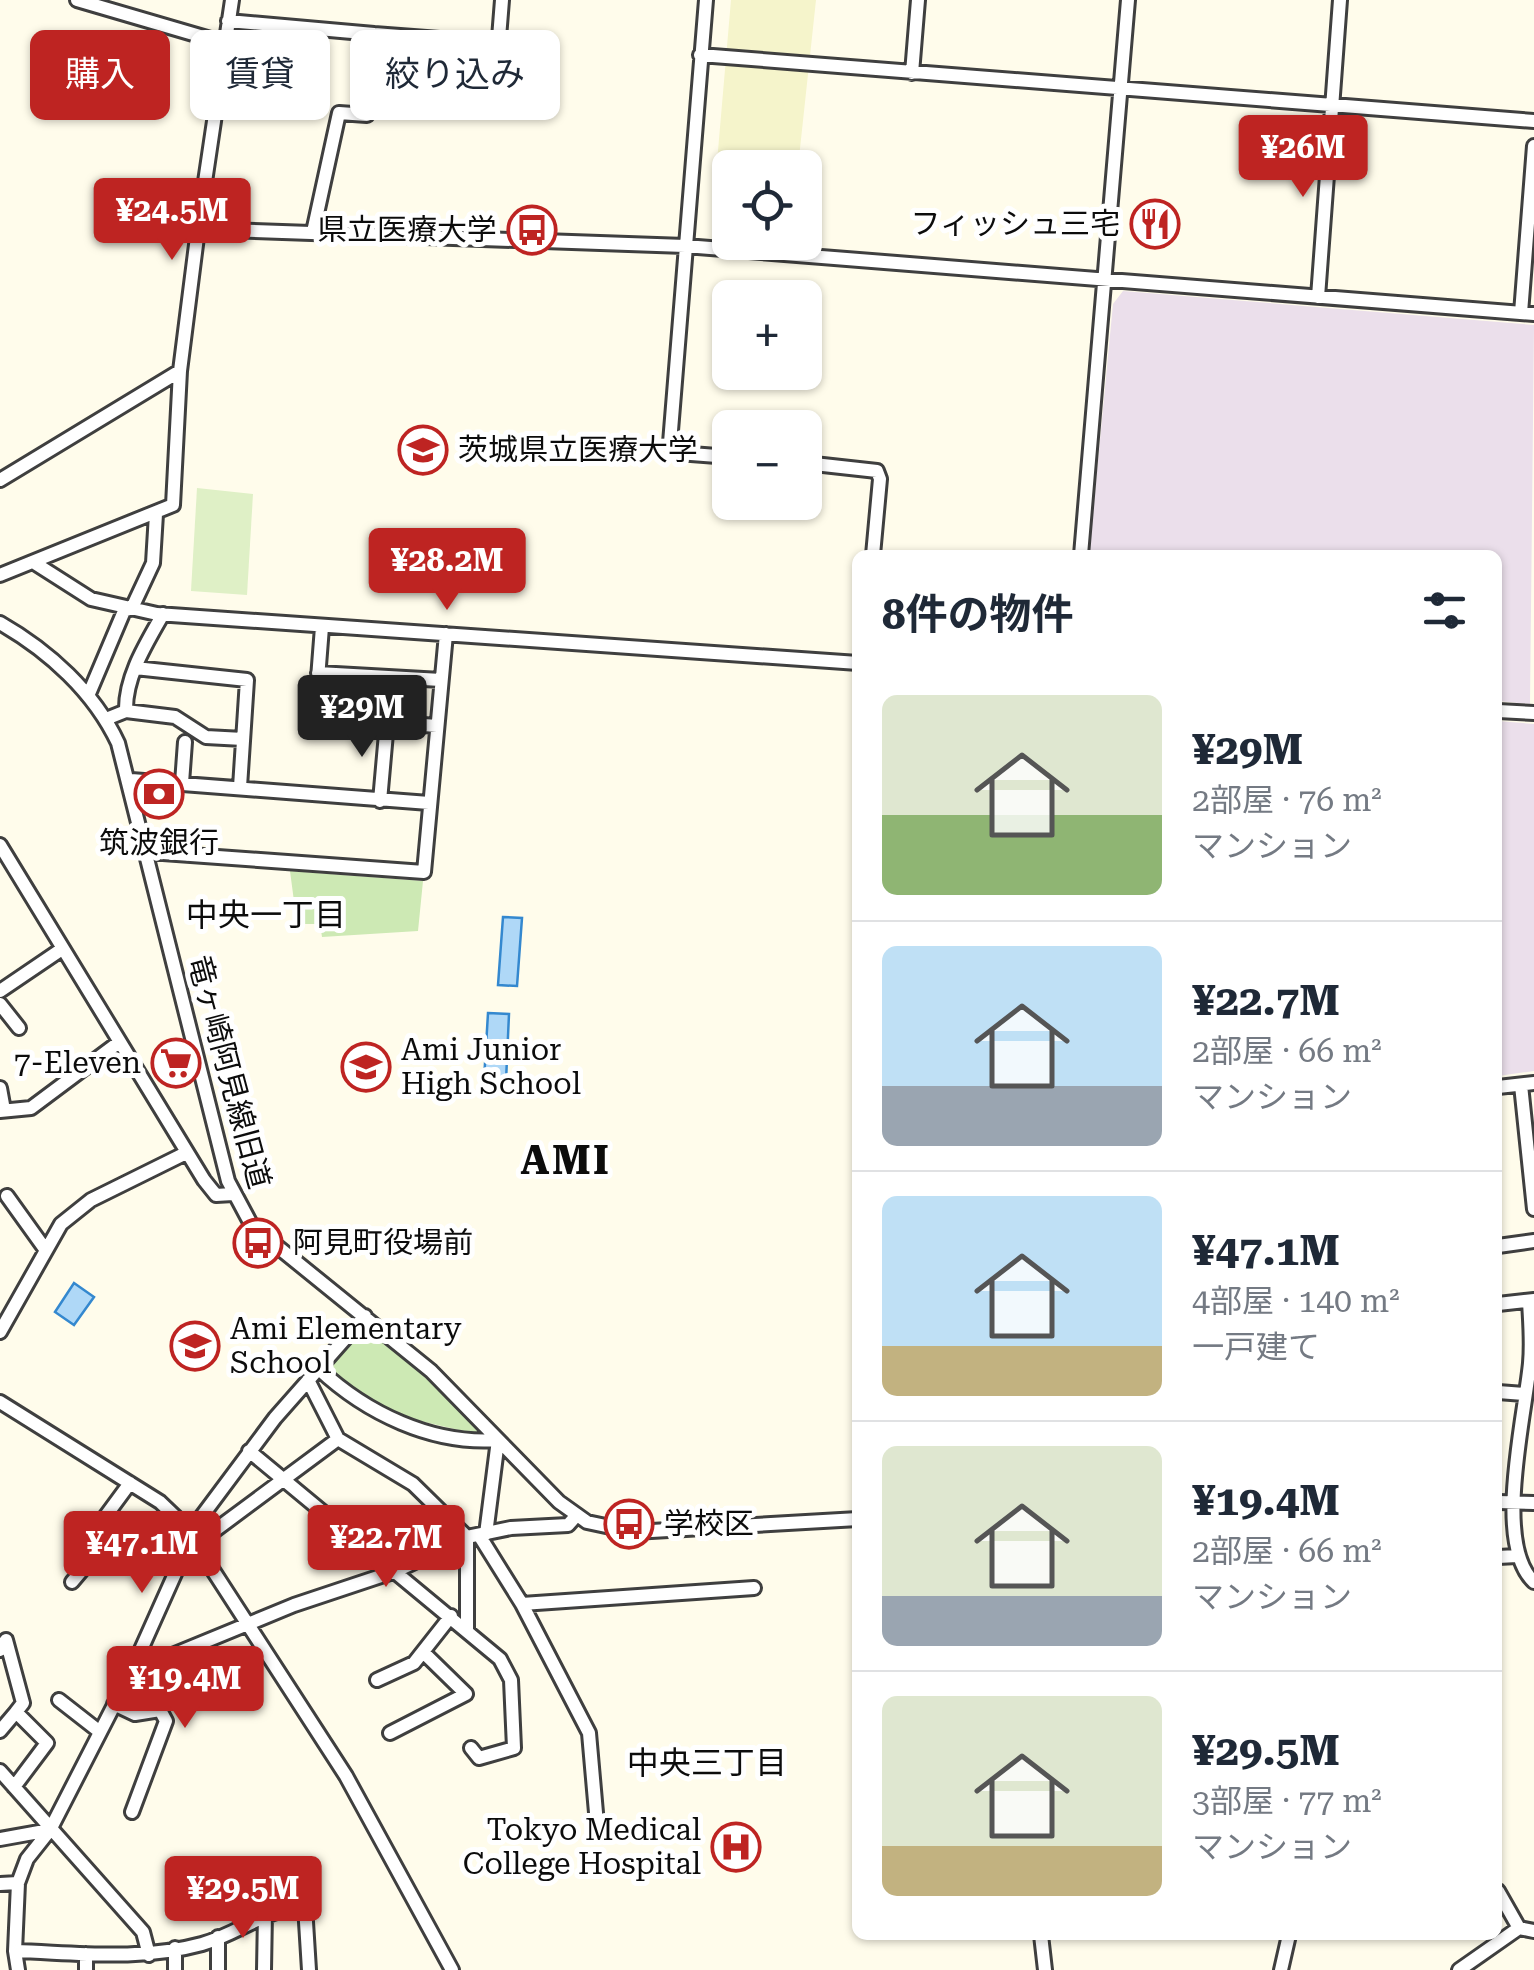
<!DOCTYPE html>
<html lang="ja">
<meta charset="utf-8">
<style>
:root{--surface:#fff;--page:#f2f2f3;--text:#1f2937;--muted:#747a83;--line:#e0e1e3;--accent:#be2422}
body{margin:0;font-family:"Roboto Serif","Noto Sans JP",serif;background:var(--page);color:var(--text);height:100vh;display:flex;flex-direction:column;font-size:38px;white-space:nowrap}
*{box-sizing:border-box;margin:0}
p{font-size:32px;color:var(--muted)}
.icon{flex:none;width:55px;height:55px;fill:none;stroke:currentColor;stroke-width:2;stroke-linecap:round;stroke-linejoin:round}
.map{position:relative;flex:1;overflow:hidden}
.details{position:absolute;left:852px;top:550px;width:650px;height:1390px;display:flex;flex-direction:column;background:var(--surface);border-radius:15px;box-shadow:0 2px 8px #0004}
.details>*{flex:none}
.top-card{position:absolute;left:30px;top:30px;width:672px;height:90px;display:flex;gap:20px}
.tools{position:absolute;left:712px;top:150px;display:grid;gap:20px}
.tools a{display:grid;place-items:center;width:110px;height:110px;border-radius:15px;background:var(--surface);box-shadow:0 2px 8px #0004;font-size:50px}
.price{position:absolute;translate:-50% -85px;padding:0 22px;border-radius:10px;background:var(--accent);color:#fff;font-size:32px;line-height:65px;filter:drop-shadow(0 2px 5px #0008)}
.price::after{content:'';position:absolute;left:50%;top:60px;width:30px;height:22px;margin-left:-15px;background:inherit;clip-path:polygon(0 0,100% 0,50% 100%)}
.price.current{background:#222;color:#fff}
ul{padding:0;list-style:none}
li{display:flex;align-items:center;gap:30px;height:250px;padding:0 30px}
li+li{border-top:2px solid var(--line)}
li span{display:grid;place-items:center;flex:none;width:280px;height:200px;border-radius:15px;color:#555}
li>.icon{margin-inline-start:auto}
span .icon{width:120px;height:120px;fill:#fffc;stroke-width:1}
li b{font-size:42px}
h2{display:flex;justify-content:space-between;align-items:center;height:120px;padding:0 30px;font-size:42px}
.pill{padding:0 35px;border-radius:15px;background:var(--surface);box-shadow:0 2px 8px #0004;font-size:35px;line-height:90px}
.pill.current{background:var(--accent);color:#fff}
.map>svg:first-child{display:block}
.industrial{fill:#ebdfeb}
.farmland{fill:#f5f4cb}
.green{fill:#cde9b4}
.pitch{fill:#dff0c6}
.water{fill:#afd8f7;stroke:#3488cf;stroke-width:2.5}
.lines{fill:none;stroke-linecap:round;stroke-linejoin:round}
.minor-casing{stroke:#3f3f3f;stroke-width:18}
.minor{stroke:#fff;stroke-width:12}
.labels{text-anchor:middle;stroke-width:10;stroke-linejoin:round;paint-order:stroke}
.poi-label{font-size:30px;fill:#0c0c0c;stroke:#fff;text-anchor:start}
.street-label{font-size:30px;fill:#0c0c0c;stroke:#fff}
.neighbourhood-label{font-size:32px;fill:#0c0c0c;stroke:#fff}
.district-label{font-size:40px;font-weight:bold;letter-spacing:2.5px;fill:#0c0c0c;stroke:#fff}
</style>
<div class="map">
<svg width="1534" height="1970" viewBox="0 0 1534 1970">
<rect width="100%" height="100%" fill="#fffceb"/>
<path class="industrial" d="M1123 291 1534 325 1530 704 1498 701V555H1089L1113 304Z
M1498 721 1534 724V1071L1498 1076Z"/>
<path class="farmland" d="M731 0H816L798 167 730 168V221L712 220Z"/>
<path class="green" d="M290 871 423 881 418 931 322 937 320 924H297Z
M367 1322 489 1437 386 1413 325 1368Z"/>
<path class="pitch" d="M197 488 253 494 247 595 191 591Z"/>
<path class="water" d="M503 917 522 918 517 986 498 985Z
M488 1013 509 1014 506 1081 484 1080Z
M74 1283 94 1297 74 1325 55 1312Z"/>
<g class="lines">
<g class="minor-casing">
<path id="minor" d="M77 0 224 43
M706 0 670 443 678 453 730 457
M228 21 374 34
M700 55 1534 121
M912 73 918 0
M198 229 232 0
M313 232 339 113 367 115 374 34 492 43 499 38 502 0
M1318 297 1340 0
M1521 313 1534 146
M805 463 877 471 880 479 873 555
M0 480 180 371
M1081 555 1128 0
M33 562 91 599 157 614 858 663
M0 575 173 505 180 371 198 229 685 246 1534 314
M0 623C49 651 94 692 118 743L228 1181 252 1226 431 1371 559 1502 587 1522 634 1532 858 1519
M322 627 315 717 437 726
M135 668 247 680 240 787
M318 673 441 680
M88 696 124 611 132 608 153 563 156 514
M126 711 175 717 206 737 243 739
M1498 711 1534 713
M106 719 126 711C125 677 146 644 163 614
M131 780 429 803
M182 783 185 742
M380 801 387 722
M0 845 204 1180 216 1195 233 1194
M149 852 424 872 446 634
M0 991 62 949
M0 1004 19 1028
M1521 1085 1534 1209
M1498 1087 1534 1083
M0 1088 4 1110
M0 1111 31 1108 118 1043
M7 1196 45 1249
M1498 1246 1534 1241
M1529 1301C1530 1321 1532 1342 1530 1363 1525 1416 1493 1544 1534 1582
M1498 1304 1534 1300
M0 1332 61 1224 91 1200 186 1153
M319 1369C366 1413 432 1445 498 1440L486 1534
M308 1380 338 1439 413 1484 467 1537V1629
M1498 1392 1524 1394
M0 1402 160 1502 183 1524 346 1776 452 1970
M249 1451 500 1659 511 1680 514 1748 479 1758 471 1748
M1498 1502 1534 1503
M479 1535 522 1604 589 1733 597 1824
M191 1537 210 1534 338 1439
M1498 1557 1517 1556
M72 1582 115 1531 102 1521 130 1483
M522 1604 754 1588
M0 1650 6 1640 23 1703 16 1712
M131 1672 294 1605 396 1571 467 1537 511 1528 568 1525 576 1516
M377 1680 414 1663 451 1616
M59 1700 100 1732
M114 1704 135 1714 160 1710 166 1721 132 1812
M0 1731 16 1712 47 1743 14 1787
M390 1733 466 1694 423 1652
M0 1771 143 1932 149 1955
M0 1839 50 1830
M0 1884 18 1883
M1498 1891 1519 1928
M1041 1935 1045 1970
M15 1951 18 1970
M86 1970V1954
M175 1970V1948
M218 1970V1937
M264 1970 265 1913
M309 1970 305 1906C265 1909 240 1933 202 1944 140 1961 79 1953 15 1951L18 1883 27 1859 50 1830 131 1672 199 1520 275 1418 365 1316
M1281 1970 1289 1935
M1459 1970 1519 1928 1534 1931"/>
</g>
<use href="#minor" class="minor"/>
</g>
<defs>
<g id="restaurant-ring" transform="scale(2.5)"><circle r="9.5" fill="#fff" stroke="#be2422" stroke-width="1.5"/><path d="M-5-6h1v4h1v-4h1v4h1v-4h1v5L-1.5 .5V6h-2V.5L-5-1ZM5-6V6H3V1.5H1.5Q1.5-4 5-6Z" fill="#be2422"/></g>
<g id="bus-ring" transform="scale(2.5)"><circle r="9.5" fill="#fff" stroke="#be2422" stroke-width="1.5"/><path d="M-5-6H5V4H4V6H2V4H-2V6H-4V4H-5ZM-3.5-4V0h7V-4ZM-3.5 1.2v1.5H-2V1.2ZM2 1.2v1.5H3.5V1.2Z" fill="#be2422"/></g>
<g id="school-ring" transform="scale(2.5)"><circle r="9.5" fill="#fff" stroke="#be2422" stroke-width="1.5"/><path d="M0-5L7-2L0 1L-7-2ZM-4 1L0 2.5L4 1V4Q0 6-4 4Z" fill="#be2422"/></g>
<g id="bank-ring" transform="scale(2.5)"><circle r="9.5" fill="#fff" stroke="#be2422" stroke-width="1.5"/><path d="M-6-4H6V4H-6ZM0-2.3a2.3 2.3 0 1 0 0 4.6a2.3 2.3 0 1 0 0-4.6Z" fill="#be2422"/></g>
<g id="supermarket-ring" transform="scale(2.5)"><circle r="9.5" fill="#fff" stroke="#be2422" stroke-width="1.5"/><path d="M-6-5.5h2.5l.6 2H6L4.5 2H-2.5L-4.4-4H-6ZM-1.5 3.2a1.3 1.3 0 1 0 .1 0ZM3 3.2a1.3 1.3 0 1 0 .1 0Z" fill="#be2422"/></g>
<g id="hospital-ring" transform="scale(2.5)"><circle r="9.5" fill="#fff" stroke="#be2422" stroke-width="1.5"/><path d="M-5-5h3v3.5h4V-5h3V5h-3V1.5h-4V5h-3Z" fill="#be2422"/></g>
</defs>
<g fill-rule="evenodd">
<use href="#restaurant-ring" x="1155" y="224"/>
<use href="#bus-ring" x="532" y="230"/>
<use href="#school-ring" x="423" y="450"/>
<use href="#bank-ring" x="159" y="794"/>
<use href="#supermarket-ring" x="176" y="1063"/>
<use href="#school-ring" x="366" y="1067"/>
<use href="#bus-ring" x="258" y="1243"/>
<use href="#school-ring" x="195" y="1346"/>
<use href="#bus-ring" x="629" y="1524"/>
<use href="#hospital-ring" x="736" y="1847"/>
</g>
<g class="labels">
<g class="poi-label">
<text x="1120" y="234" text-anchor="end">フィッシュ三宅</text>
<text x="497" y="240" text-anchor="end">県立医療大学</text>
<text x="458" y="460">茨城県立医療大学</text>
<text x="159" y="853" text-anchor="middle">筑波銀行</text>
<text x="401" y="1060">Ami Junior<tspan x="401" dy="34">High School</tspan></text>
<text x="141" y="1073" text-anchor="end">7-Eleven</text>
<text x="293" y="1253">阿見町役場前</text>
<text x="230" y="1339">Ami Elementary<tspan x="230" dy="34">School</tspan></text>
<text x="664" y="1534">学校区</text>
<text x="701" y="1840" text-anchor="end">Tokyo Medical<tspan x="701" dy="34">College Hospital</tspan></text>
</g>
<g class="street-label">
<text transform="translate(229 1072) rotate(75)" y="10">竜ヶ崎阿見線旧道</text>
</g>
<g class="neighbourhood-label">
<text x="266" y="926">中央一丁目</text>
<text x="707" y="1774">中央三丁目</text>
</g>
<g class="district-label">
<text x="566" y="1174">AMI</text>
</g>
</g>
</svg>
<div class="tools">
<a><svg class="icon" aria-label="locate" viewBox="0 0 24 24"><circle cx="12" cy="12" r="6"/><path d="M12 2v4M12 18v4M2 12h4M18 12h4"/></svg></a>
<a>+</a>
<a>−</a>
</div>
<b class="price" style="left:1303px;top:200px">¥26M</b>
<b class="price" style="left:172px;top:263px">¥24.5M</b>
<b class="price" style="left:447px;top:613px">¥28.2M</b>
<b class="price current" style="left:362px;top:760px">¥29M</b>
<b class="price" style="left:386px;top:1590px">¥22.7M</b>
<b class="price" style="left:142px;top:1596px">¥47.1M</b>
<b class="price" style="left:185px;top:1731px">¥19.4M</b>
<b class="price" style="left:243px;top:1941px">¥29.5M</b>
<div class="top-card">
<a class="pill current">購入</a>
<a class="pill">賃貸</a>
<a class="pill">絞り込み</a>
</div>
<section class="details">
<h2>8件の物件<svg class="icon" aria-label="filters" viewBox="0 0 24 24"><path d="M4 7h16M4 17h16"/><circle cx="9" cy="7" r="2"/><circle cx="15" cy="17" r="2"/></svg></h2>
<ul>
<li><span style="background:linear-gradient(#dfe7d0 60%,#8fb573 0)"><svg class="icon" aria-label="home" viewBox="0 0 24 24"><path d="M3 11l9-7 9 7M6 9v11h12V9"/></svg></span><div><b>¥29M</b><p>2部屋 · 76 m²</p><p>マンション</p></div></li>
<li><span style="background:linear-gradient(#bfe0f5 70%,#9aa5b1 0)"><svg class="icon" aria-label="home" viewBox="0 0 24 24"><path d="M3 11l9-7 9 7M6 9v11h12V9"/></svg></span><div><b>¥22.7M</b><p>2部屋 · 66 m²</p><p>マンション</p></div></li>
<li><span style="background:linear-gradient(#bfe0f5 75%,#c2b280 0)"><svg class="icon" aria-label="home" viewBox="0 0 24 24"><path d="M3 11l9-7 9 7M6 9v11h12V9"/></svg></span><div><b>¥47.1M</b><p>4部屋 · 140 m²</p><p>一戸建て</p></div></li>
<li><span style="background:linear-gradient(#dfe7d0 75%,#9aa5b1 0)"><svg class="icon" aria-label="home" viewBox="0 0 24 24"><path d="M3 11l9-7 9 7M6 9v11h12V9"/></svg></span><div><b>¥19.4M</b><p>2部屋 · 66 m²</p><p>マンション</p></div></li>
<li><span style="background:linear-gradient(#dfe7d0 75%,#c2b280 0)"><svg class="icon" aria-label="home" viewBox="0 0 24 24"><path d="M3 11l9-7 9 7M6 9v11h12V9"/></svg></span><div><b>¥29.5M</b><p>3部屋 · 77 m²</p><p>マンション</p></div></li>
</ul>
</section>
</div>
